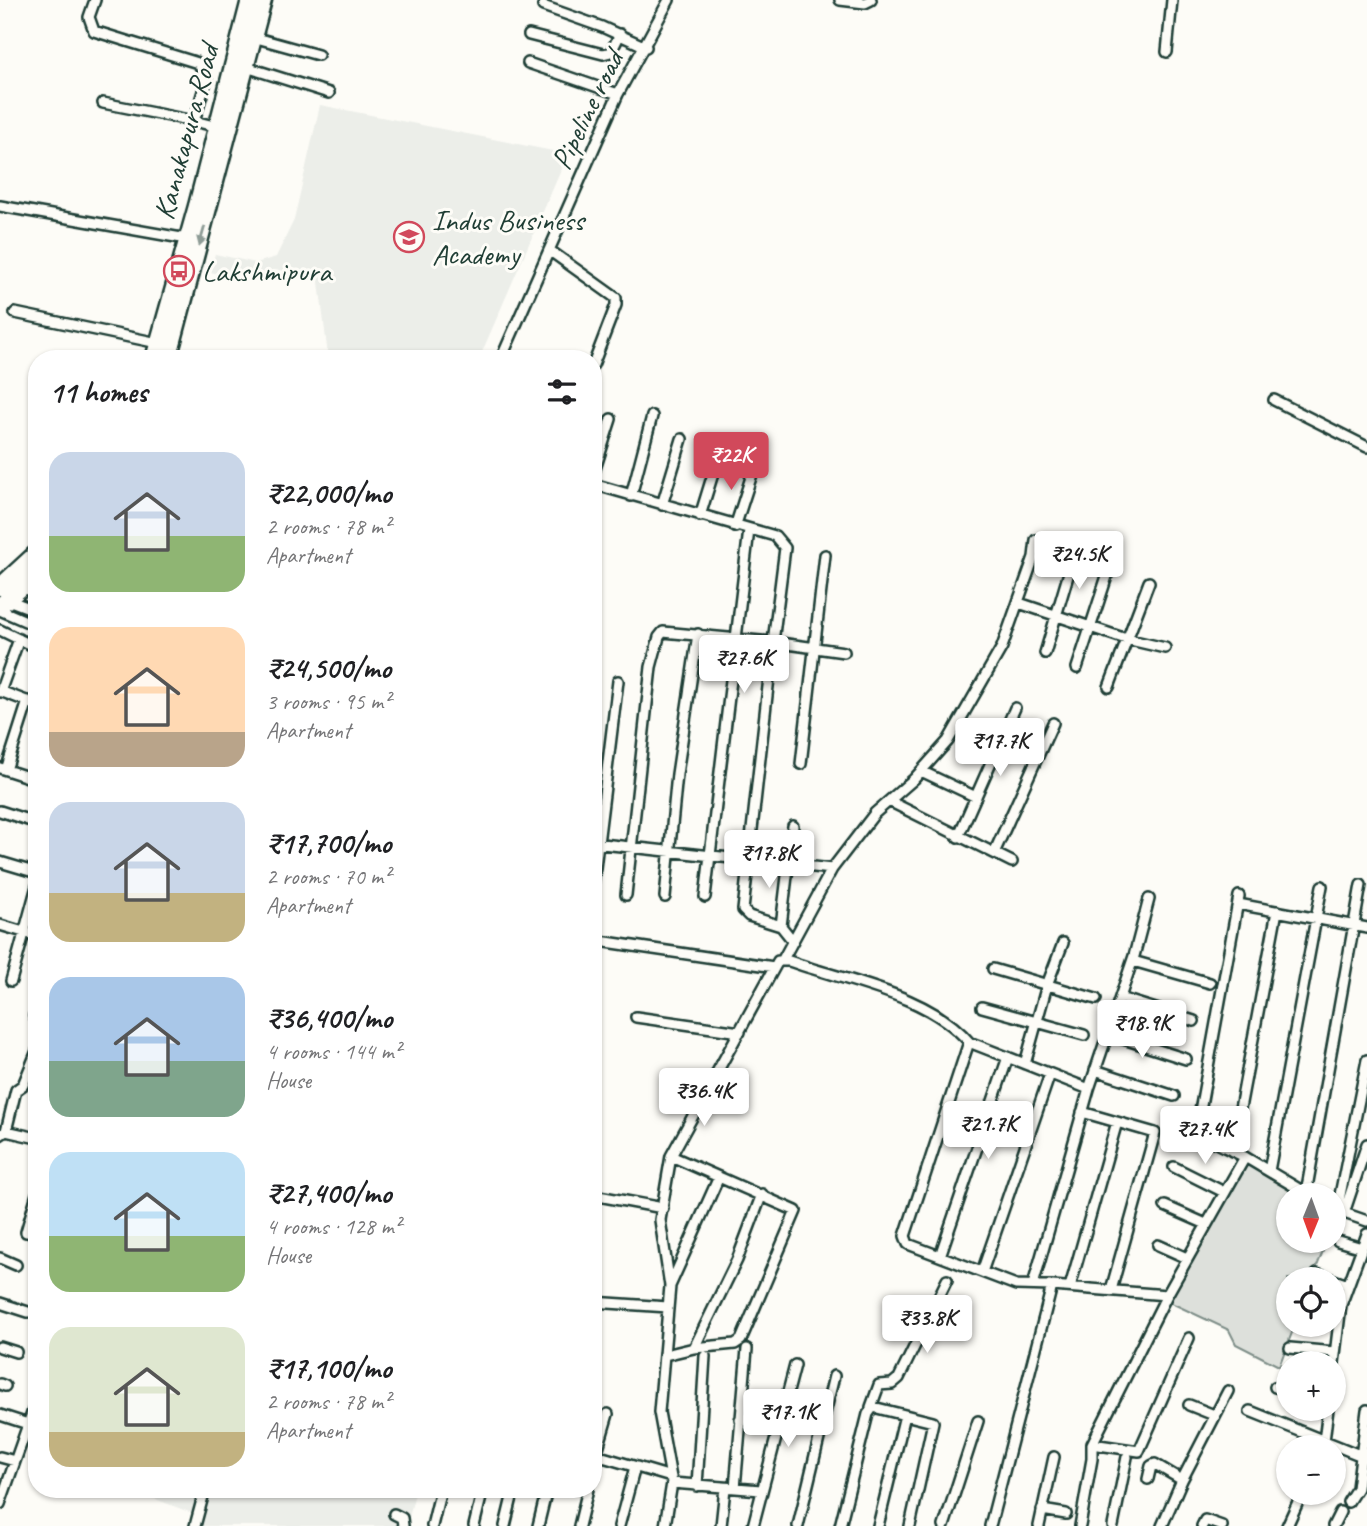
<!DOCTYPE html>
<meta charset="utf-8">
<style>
:root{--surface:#fff;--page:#f2f2f2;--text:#202124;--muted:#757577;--accent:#d1495b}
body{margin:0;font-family:Caveat,sans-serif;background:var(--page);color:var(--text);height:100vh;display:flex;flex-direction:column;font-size:26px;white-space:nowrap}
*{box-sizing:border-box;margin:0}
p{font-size:23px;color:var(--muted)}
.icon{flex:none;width:38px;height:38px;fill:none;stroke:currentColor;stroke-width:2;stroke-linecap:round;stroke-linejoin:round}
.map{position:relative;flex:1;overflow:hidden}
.side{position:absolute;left:28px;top:350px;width:574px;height:1148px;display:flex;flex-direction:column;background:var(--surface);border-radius:28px;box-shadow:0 2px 5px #0004}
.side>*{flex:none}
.needle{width:46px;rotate:181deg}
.controls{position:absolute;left:1276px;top:1183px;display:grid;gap:14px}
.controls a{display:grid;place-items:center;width:70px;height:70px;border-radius:50%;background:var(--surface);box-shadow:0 2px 5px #0004;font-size:35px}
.price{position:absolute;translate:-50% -60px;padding:0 16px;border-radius:7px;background:#fff;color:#222;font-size:23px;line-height:46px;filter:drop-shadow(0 2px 4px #0008)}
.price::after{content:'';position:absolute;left:50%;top:42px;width:21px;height:16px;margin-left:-10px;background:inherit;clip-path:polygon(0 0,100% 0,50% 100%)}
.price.selected{background:var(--accent);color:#fff}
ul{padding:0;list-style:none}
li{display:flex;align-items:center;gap:21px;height:175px;padding:0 21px}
li span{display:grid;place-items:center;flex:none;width:196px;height:140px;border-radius:21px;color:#555}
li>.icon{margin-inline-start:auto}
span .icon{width:84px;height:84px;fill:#fffc;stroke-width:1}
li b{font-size:30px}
h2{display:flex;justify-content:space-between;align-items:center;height:84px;padding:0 21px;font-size:30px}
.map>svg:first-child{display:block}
.built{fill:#eceee9}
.green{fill:#dde0db;stroke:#7e8e88;stroke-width:2}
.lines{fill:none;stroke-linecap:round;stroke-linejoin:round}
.street-casing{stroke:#1f3d34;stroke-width:14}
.highway-casing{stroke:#1f3d34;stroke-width:21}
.street{stroke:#fdfcf7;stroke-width:9}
.highway{stroke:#fdfcf7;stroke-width:16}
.oneway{fill:#8e9c96}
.labels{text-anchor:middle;stroke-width:6;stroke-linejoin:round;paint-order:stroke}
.street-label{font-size:30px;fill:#1f3d34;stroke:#fdfcf7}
.poi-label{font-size:30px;fill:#1f3d34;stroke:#fdfcf7;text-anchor:start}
</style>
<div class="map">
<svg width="1367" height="1526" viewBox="0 0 1367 1526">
<rect width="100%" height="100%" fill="#fdfcf7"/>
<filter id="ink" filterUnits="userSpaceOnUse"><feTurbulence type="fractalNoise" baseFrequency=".0143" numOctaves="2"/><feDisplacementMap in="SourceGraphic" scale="14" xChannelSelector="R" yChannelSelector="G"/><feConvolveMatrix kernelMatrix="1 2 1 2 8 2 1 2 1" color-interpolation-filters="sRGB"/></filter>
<g filter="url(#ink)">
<path class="built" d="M320 105 568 154 479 359H336L328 356 318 274 274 270 246 278 209 272 215 254 256 263 276 257 294 220Z
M129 1489H416L407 1526H194L197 1515Z"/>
<path class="green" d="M1245 1163 1301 1195H1288V1241H1327L1312 1279H1288V1325H1295L1279 1366 1236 1344 1229 1330 1167 1301Z"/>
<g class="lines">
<g class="street-casing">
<path id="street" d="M95 0 89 17 94 31 198 63 207 78 194 121 218 127
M840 0 865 3 871 0
M543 6 602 27 646 47
M529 35 603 54 611 52 620 34
M253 37 318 55
M1167 52 1172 0
M528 63 618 94
M246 67 329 93
M103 103 194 121
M0 206 187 239
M549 250 616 298V305L593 365
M15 313 158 343
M501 359 618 94 669 0
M1274 400 1367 447
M593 475 611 419
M593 484 775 536 785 548 773 642 663 632 659 637 651 667 626 895
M631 496 652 416
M662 505 682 439
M700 516 720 451
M735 527 755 465
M22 587 37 594
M8 600 37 611
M1019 603 1126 639 1165 648
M0 610 37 626
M0 630 37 648
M1045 653 1073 559
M1077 668 1110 567
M1109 687 1149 582
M0 691 37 705
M0 692 19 639
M801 764 825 555
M0 768 37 780
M6 770 28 701
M921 771 976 797
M889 801 1012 862
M0 811 37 823
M793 826 781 926 793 941
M958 837 1015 708
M593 843 832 869
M994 853 1053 723
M0 862 37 873
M593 884 618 681
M665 897 677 774 698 634
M705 897 749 530
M1238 904 1367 928
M0 925 37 936
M781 926 749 916 743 910 773 642 844 652
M593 940 774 967
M782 961 832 869 875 813 914 779 948 741 1002 647 1034 557 1036 540
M1133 961 1210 983
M993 969 1096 999
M11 981 37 886
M1120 998 1194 1021
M37 1005 34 1016 37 1022
M982 1007 1084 1035
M636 1017 740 1032
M1108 1034 1186 1059
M1025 1064 1047 985 1063 943
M1095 1070 1174 1096
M1089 1089 1134 956 1149 899
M1082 1112 1155 1133 1111 1290
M6 1131 16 1090 23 1085 37 1051
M1196 1133 1239 896
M0 1135 6 1131 37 1138
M1367 1144 1344 1213 1367 1221
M1232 1151 1277 911
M1245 1157 1309 1195
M1174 1167 1224 1192
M1269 1171 1322 886
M1306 1193 1361 885
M593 1195 663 1208
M1165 1206 1206 1224
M1334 1208 1337 1210 1367 1060
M26 1232 37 1194
M1338 1241 1362 1248
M1158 1245 1187 1258
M940 1256 1008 1057
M0 1258 16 1265
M982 1272 1050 1074
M1317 1274 1331 1279
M1334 1280 1348 1285
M670 1286 718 1179
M1052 1286 1167 1295
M1070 1287 1117 1122
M593 1302 668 1307
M0 1303 28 1312
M0 1347 16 1352
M694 1348 737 1260 762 1194
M1290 1348 1335 1352
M665 1355 694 1348 735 1344 741 1340 796 1211 671 1156
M1334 1363 1341 1305 1367 1234
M0 1384 5 1386
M1275 1387 1288 1389
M1189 1405 1214 1415
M871 1407 879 1385 892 1384 899 1378 947 1280
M1250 1411 1367 1458
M0 1415 28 1424
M740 1419 780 1418
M1324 1441 1328 1409
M1092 1444 1139 1451 1189 1338
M593 1454 596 1455 608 1414
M0 1457 15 1461
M593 1467 596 1455 671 1477
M1148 1479 1151 1466 1155 1464 1182 1480
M672 1483 659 1412 670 1286 660 1220 671 1156 778 961H789C848 982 928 994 969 1042
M697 1486 705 1356
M735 1488 747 1349
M1348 1502 1357 1488 1367 1410
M0 1504 37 1399
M1042 1510 1066 1514
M394 1514 402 1518 403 1526
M195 1526 205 1489
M432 1526 441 1489
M474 1526 483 1489
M505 1526 514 1489
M538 1526 547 1489
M579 1526 588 1489
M619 1526 635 1467
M665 1526 672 1483 761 1490
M721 1526 725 1488
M753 1526 795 1365
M798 1526 834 1376
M840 1526 868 1414 873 1407 933 1422 910 1526
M878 1526 905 1415
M944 1526 978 1421
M990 1526 1052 1286 1016 1285 908 1244 905 1236 969 1042 1089 1089 1033 1285
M1039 1526 1054 1457
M1080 1526 1092 1459V1444L1167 1295 1245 1157 1183 1127
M1113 1526 1127 1457
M1162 1526 1182 1480 1228 1391
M1202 1526 1205 1520 1222 1526
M1287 1526 1302 1493
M1333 1526 1340 1512"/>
</g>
<g class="highway-casing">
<path id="highway" d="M154 359 197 206 250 0
M168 359 263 0
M0 587 37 553
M0 606 37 574"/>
</g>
<use href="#street" class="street"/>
<use href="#highway" class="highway"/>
</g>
<defs><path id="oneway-solid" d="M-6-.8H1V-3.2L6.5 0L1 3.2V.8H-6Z" transform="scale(1.75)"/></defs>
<use class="oneway" href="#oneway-solid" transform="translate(202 236) rotate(106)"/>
</g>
<defs>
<g id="university-ring" transform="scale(1.575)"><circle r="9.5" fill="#fdfcf7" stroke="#d1495b" stroke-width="1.5"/><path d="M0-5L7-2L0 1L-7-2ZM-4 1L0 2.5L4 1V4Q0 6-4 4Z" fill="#d1495b"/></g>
<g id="bus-ring" transform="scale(1.575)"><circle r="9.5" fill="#fdfcf7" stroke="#d1495b" stroke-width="1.5"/><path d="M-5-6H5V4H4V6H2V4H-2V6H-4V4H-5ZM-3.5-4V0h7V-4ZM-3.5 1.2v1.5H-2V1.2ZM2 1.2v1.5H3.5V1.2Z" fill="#d1495b"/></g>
</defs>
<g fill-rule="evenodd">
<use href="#university-ring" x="409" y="237"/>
<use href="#bus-ring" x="179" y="271"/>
</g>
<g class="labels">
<g class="street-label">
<text transform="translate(587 110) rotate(-64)" y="10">Pipeline road</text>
<text transform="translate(186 132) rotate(-75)" y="10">Kanakapura Road</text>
</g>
<g class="poi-label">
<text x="432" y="230">Indus Business<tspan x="432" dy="34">Academy</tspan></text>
<text x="202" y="281">Lakshmipura</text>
</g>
</g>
</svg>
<div class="controls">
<a><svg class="needle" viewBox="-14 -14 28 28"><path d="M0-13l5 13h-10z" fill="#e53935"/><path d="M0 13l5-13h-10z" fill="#757577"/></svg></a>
<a><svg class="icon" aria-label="locate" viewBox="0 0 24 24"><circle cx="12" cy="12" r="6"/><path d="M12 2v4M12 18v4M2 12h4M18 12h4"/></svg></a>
<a>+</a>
<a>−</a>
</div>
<b class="price selected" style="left:731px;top:492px">₹22K</b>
<b class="price" style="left:1079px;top:591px">₹24.5K</b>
<b class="price" style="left:744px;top:695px">₹27.6K</b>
<b class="price" style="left:1000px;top:778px">₹17.7K</b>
<b class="price" style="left:769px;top:890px">₹17.8K</b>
<b class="price" style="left:1142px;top:1060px">₹18.9K</b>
<b class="price" style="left:704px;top:1128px">₹36.4K</b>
<b class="price" style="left:988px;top:1161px">₹21.7K</b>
<b class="price" style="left:1205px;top:1166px">₹27.4K</b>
<b class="price" style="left:927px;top:1355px">₹33.8K</b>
<b class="price" style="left:788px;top:1449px">₹17.1K</b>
<section class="side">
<h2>11 homes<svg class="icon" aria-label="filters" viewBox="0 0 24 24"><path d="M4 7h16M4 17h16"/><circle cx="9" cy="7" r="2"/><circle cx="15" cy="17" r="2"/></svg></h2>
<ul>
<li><span style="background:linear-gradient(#c9d6e8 60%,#8fb573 0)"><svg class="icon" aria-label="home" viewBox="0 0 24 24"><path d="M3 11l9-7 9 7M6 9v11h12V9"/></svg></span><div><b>₹22,000/mo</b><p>2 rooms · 78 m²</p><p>Apartment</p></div></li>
<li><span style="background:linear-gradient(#ffd9b3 75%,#b9a48a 0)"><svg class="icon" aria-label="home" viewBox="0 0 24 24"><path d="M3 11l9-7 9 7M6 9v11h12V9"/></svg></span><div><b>₹24,500/mo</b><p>3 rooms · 95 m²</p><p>Apartment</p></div></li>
<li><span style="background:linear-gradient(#c9d6e8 65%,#c2b280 0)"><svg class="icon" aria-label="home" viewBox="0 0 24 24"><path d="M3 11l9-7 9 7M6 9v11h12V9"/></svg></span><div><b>₹17,700/mo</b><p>2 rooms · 70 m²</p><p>Apartment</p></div></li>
<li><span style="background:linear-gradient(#a9c7e8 60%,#7fa58c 0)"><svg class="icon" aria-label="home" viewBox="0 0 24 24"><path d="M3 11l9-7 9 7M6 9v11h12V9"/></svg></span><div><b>₹36,400/mo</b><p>4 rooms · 144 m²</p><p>House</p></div></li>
<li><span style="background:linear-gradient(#bfe0f5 60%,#8fb573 0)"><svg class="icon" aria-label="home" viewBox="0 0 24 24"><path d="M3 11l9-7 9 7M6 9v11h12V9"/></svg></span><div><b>₹27,400/mo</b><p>4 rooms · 128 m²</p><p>House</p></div></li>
<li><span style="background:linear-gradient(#dfe7d0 75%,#c2b280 0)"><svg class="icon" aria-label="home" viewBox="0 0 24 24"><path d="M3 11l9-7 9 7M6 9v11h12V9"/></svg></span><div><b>₹17,100/mo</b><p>2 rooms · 78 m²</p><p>Apartment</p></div></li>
</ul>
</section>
</div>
